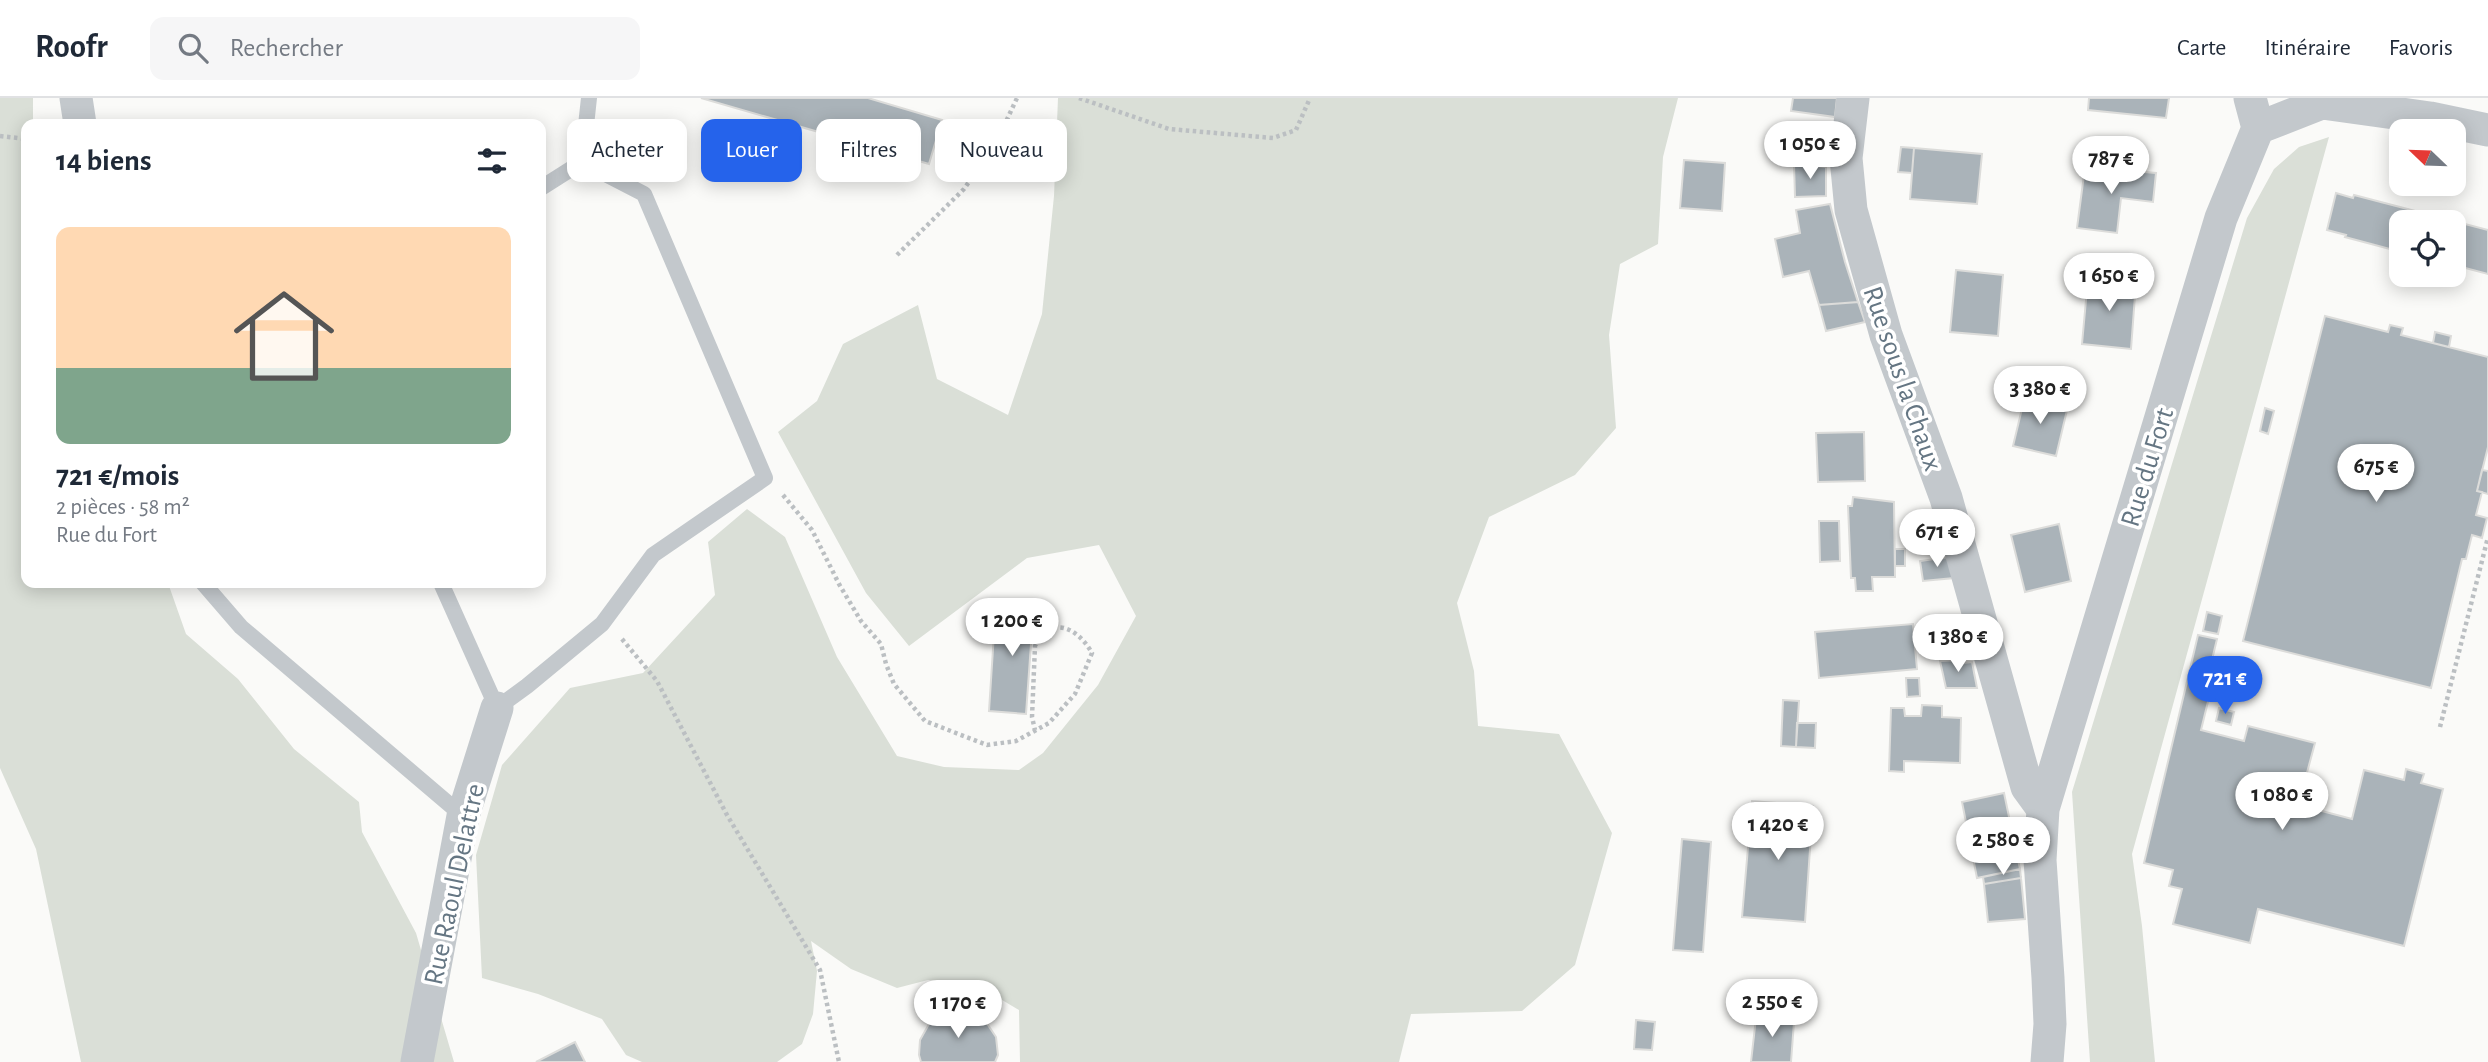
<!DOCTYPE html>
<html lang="fr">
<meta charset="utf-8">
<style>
:root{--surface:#fff;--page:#f6f6f7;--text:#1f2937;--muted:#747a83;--line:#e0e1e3;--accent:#2563eb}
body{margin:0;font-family:"Alegreya Sans",sans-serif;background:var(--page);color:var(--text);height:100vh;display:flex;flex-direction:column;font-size:26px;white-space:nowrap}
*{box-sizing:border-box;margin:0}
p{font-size:23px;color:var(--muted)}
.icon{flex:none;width:38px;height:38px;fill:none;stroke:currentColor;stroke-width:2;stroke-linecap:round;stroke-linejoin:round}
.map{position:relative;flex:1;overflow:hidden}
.panel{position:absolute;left:21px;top:21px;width:525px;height:469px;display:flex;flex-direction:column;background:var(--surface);border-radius:14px;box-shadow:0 4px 18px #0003}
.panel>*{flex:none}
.guide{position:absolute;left:567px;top:21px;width:665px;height:63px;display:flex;gap:14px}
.needle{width:46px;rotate:293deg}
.tools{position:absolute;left:2389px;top:21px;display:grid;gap:14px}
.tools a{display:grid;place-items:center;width:77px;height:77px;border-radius:14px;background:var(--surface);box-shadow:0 4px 18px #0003;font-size:35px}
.price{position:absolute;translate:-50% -60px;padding:0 16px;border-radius:24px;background:#fff;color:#222;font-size:23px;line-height:46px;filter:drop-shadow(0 2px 4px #0008)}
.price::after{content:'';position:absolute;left:50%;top:42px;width:21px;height:16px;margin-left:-10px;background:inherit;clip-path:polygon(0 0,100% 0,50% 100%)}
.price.current{background:var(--accent);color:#fff}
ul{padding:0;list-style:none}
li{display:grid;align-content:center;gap:14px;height:371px;padding:0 35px}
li+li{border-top:2px solid var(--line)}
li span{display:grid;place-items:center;height:217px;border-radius:14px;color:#555}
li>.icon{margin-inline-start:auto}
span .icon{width:126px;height:126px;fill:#fffc;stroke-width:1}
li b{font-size:30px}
h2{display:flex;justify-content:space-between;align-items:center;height:84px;padding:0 35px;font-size:30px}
.tag{padding:0 24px;border-radius:14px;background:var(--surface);box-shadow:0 4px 18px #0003;font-size:24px;line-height:63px}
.tag.current{background:var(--accent);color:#fff}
header{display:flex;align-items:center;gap:42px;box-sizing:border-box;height:98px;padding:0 35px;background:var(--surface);border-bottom:2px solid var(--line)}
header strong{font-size:33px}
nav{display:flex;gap:38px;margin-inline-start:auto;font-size:24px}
.search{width:490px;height:63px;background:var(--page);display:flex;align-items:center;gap:18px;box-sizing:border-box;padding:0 24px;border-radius:14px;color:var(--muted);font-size:26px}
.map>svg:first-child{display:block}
.green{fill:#dadfd7}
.building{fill:#aab3b9;stroke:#dcdcda;stroke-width:2}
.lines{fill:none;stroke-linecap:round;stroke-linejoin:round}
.path{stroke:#bbbfc2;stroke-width:4.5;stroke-dasharray:3.5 3.5;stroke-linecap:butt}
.lane{stroke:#c3c8cc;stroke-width:16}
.street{stroke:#c3c8cc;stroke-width:33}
.labels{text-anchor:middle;stroke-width:7;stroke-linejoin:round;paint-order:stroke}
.street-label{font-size:28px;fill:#657683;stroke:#fff}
</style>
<header>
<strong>Roofr</strong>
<div class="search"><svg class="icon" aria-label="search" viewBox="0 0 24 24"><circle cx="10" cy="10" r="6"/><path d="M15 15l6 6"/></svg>Rechercher</div>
<nav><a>Carte</a><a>Itinéraire</a><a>Favoris</a></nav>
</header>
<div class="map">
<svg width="2488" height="964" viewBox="0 0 2488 964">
<rect width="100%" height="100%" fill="#fafaf8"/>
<path class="green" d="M0 0H33V26H26V485H168L186 536 238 581 294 651 359 704 362 734 416 835 454 964H81L36 751 0 670Z
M1058 0H1678L1663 59 1658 146 1620 166 1609 237 1616 330 1575 377 1489 419 1457 505 1474 573 1478 628 1559 636 1612 735 1575 867 1522 913 1411 916 1399 964H1020L1019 912 977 887 928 882 897 890 851 871 811 843 817 873 813 916 802 946 777 964H642L626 957 602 921 538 896 482 880 476 757 502 667 570 590 643 575 715 497 708 444 747 411 785 439 837 559 897 658 944 669 1019 672 1043 655 1098 587 1136 518 1099 447 1027 460 909 548 866 495 778 334 817 303 843 246 918 207 937 281 1008 317 1042 216 1054 98Z
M2329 39 2132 756 2142 828 2155 964H2090L2072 694 2247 120 2274 71 2299 49Z"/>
<path class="building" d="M701 0H868L942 22 929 66Z
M1793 0H1837L1835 19 1791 13Z
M2089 0H2169L2166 20 2088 12Z
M1901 49 1914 50 1912 75 1898 74Z
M1914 50 1982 56 1977 106 1910 101Z
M1684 62 1725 65 1722 113 1680 110Z
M1794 66 1826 69V98L1795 99Z
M2085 69 2156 75 2153 104 2121 100 2117 135 2077 130Z
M2336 95 2353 100 2354 97 2488 132V176L2454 167V124H2401V154L2345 139 2346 137 2327 132Z
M1830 106 1845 164 1858 204 1819 207 1809 173 1783 179 1775 141 1800 135 1796 112Z
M1956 172 2003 177 1998 238 1950 234Z
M2088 180 2136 184 2131 251 2082 246Z
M1858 204 1865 224 1826 233 1819 207Z
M2325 218 2388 234 2390 227 2403 230 2401 237 2488 259V349L2477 393 2482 394 2476 417 2487 420 2482 440 2472 437 2466 461H2462L2431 590 2243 543Z
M2435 234 2451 238 2449 249 2433 245Z
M2025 298 2068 308 2056 358 2013 348Z
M2265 310 2274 313 2268 336 2260 333Z
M1864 334 1865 383 1818 384 1816 335Z
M2482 372 2488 373V396L2477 393Z
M1853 399 1894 404 1895 479H1872L1873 493H1856L1855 480H1851L1848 408H1852Z
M1819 423H1839L1840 463 1820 464Z
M2059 426 2071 483 2025 494 2011 437Z
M1895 451H1905V468H1895Z
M1949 459 1954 480 1923 483 1920 463Z
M1004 502 1034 504 1026 616 989 613 995 520 1003 521Z
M2207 514 2222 518 2218 536 2203 533Z
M1913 526 1917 571 1819 580 1815 534Z
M2198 537 2217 541 2211 566 2217 567 2201 632 2244 643 2248 628 2315 645 2305 682 2310 683 2303 708 2352 721 2364 672 2404 682 2406 671 2424 676 2421 685 2443 691 2404 848 2258 811 2250 845 2173 826 2182 791 2169 788 2173 772 2144 765Z
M1961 562 1963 565 1972 564 1977 590H1946L1940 563Z
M1906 580H1919L1920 598 1907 599Z
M1783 602 1799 603 1796 649 1781 648Z
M1922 607 1942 608V619L1961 620 1960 665 1904 663V674L1889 673 1891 610H1904L1905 618H1921Z
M2219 610 2234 614 2231 627 2216 623Z
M1797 625H1816L1815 650 1796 649Z
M2004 695 2020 771 1977 780 1962 704Z
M1752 703 1813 708 1805 824 1742 819Z
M1682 741 1711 744 1703 854 1673 852Z
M2020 771 2021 780 1984 786 1983 779Z
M2021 780 2025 821 1988 824 1984 786Z
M1757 911 1771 912 1776 916V923L1794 924 1791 964H1751Z
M965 914 986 924 996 939 998 957 995 964H921L919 957 920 942 929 926 942 917Z
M1636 922 1655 924 1652 952 1634 951Z
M575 944 585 964H536L573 945Z"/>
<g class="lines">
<path class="path" d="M1079 0 1169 31 1273 40 1296 32 1310 0
M0 38 26 41
M897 157 964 91 997 43 1017 0
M783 397 812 432 839 486 861 523 881 546 886 566 894 586 925 623 987 647 1016 643 1049 625 1075 596 1092 555C1078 530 1051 516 1035 548L1032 619 1035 632
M622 541 657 583 727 717 820 872 839 964
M2440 629 2488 439"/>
<path class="lane" d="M541 90 582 64 589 0
M203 485 241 529 463 718
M441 485 497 610 527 588 602 526 653 457 765 380 644 96 582 64"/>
<path class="street" d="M76 0 80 26
M1853 0 1846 60 1851 112 1886 237 1946 400 2027 689 2043 711
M2250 0 2258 30
M2258 30 2322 5 2430 20 2488 32
M417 964 463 718 497 610
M2047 964 2050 926 2048 880 2040 762 2043 711 2221 120 2258 30"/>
</g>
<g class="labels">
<g class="street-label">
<text transform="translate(1904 280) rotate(71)" y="10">Rue sous la Chaux</text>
<text transform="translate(2146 369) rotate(-73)" y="10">Rue du Fort</text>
<text transform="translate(453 786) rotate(-78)" y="10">Rue Raoul Delattre</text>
</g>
</g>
</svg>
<div class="tools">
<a><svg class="needle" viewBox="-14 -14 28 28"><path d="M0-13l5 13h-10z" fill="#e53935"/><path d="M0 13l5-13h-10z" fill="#747a83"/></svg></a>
<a><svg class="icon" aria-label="locate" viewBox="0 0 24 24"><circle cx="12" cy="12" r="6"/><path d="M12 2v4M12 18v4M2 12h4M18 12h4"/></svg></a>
</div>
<b class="price" style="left:1810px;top:83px">1 050 €</b>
<b class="price" style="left:2111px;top:98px">787 €</b>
<b class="price" style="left:2109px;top:215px">1 650 €</b>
<b class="price" style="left:2040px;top:328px">3 380 €</b>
<b class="price" style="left:2376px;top:406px">675 €</b>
<b class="price" style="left:1937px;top:471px">671 €</b>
<b class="price" style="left:1012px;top:560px">1 200 €</b>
<b class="price" style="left:1958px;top:576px">1 380 €</b>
<b class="price current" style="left:2225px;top:618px">721 €</b>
<b class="price" style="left:2282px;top:734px">1 080 €</b>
<b class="price" style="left:1778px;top:764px">1 420 €</b>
<b class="price" style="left:2003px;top:779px">2 580 €</b>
<b class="price" style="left:1772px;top:941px">2 550 €</b>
<b class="price" style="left:958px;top:942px">1 170 €</b>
<div class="guide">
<a class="tag">Acheter</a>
<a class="tag current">Louer</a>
<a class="tag">Filtres</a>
<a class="tag">Nouveau</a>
</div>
<section class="panel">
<h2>14 biens<svg class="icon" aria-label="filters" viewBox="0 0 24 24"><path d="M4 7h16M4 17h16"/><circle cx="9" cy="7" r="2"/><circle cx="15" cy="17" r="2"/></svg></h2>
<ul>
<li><span style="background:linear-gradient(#ffd9b3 65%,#7fa58c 0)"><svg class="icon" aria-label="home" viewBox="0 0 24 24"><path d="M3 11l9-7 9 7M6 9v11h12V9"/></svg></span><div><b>721 €/mois</b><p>2 pièces · 58 m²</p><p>Rue du Fort</p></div></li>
</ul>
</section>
</div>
